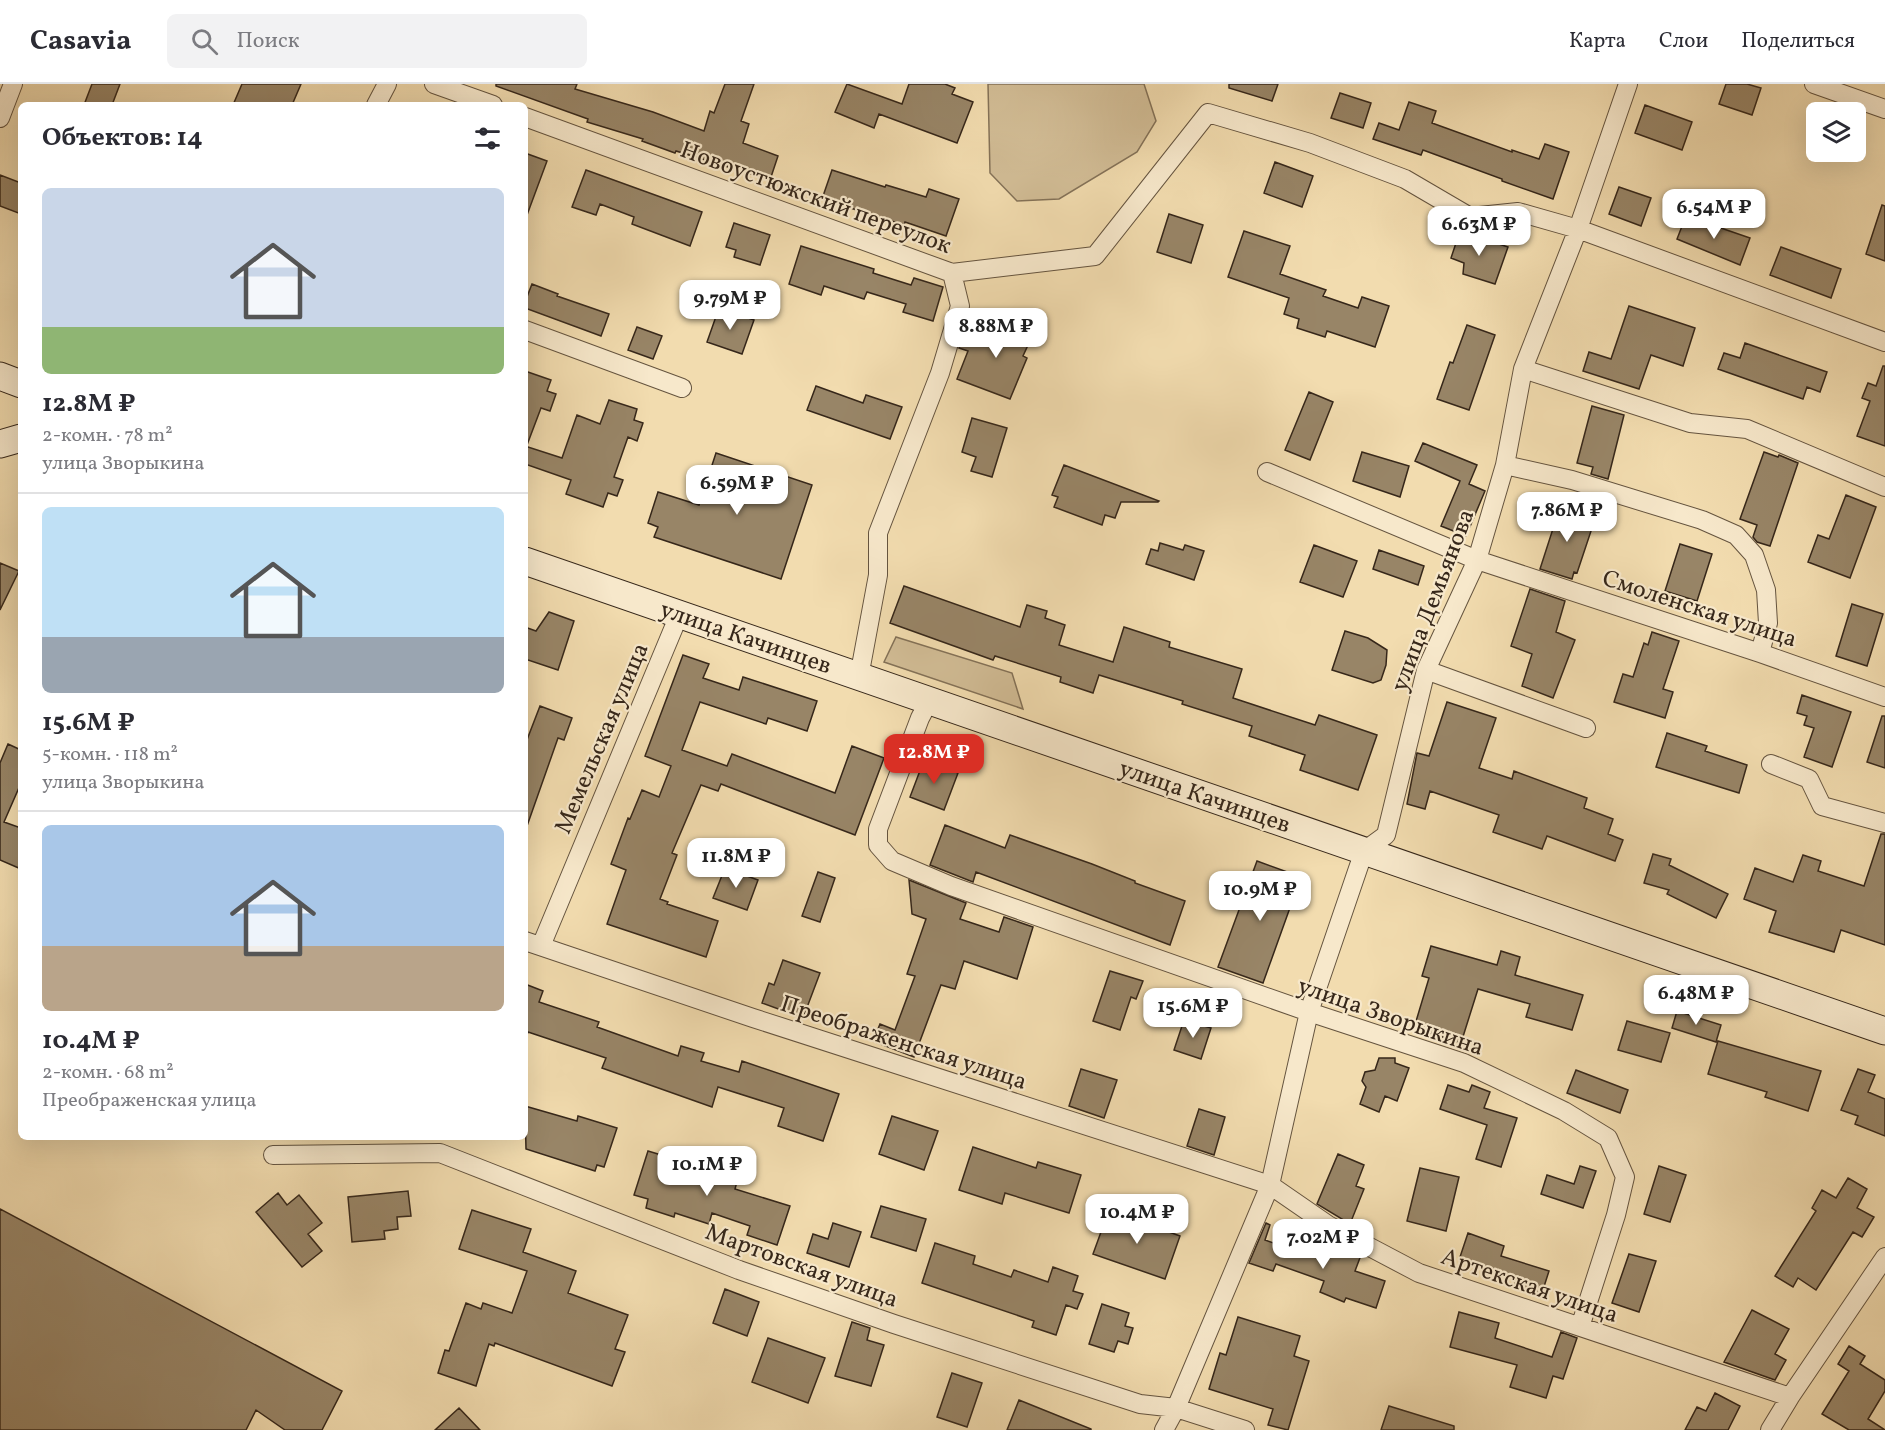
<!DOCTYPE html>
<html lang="ru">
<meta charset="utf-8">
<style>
:root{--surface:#fff;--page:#f2f2f3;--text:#2b2b33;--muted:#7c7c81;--line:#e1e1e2;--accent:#d93025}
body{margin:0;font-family:Vollkorn,serif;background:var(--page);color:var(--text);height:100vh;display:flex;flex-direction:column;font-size:22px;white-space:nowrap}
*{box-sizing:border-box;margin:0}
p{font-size:20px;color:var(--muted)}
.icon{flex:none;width:33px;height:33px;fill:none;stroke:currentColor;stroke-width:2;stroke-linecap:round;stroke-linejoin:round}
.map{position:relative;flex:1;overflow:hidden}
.details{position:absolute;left:18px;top:18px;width:510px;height:1038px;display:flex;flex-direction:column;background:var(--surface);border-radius:9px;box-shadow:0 6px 24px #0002}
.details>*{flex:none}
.fabs{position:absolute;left:1806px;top:18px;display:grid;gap:12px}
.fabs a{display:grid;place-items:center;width:60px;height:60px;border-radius:9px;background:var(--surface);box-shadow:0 6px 24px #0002;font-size:30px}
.price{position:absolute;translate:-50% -51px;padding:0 14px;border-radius:12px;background:#fff;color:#222;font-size:20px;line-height:39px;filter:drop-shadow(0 2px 3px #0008)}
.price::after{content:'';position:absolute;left:50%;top:36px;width:18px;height:14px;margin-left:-9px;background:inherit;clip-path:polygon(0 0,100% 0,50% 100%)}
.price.selected{background:var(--accent);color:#fff}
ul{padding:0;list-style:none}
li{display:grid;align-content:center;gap:12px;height:318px;padding:0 24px}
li+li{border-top:2px solid var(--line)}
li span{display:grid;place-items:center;height:186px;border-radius:9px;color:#555}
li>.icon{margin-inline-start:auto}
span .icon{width:108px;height:108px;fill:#fffc;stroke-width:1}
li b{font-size:26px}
h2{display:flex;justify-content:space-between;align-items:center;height:72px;padding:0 24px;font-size:26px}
header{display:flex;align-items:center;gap:36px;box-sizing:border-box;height:84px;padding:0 30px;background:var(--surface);border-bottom:2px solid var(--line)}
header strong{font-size:28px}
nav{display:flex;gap:33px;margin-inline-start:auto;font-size:21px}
.search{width:420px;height:54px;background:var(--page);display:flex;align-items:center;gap:15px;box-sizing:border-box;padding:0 21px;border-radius:9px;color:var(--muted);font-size:22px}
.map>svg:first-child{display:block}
.green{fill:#d2bd96;stroke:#847258;stroke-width:1.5}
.building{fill:#988567;stroke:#36271a;stroke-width:1.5}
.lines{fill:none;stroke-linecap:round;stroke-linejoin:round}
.minor-casing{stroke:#65543f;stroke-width:20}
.secondary-casing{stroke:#36271a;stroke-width:29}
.minor{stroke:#f7e8cb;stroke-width:18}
.secondary{stroke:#f7e8cb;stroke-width:27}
.labels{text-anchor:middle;stroke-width:4.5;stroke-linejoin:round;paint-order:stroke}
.street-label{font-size:24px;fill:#36271a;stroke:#f7e8cb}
</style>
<header>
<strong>Casavia</strong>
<div class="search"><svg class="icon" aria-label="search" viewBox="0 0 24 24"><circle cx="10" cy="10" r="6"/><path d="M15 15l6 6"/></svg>Поиск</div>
<nav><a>Карта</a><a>Слои</a><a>Поделиться</a></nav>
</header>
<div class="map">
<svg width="1885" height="1346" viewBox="0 0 1885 1346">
<rect width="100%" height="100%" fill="#f2dcaf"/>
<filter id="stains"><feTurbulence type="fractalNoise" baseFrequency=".00333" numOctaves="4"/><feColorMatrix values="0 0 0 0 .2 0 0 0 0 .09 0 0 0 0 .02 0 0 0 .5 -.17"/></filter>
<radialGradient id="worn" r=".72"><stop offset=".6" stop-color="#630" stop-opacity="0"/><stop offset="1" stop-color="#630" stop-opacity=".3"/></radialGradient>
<path class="green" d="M988 0H1144L1156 37 1137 68 1059 115 1017 117 990 89Z
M896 553 1012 589 1023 625 884 578Z"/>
<path class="building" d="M92 0H120L112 21H84Z
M242 0H301L292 21H233Z
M496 0H577L575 5 653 28 704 47 710 27 714 29 725 0H754L741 37 749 40 743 59 778 72 770 96 676 67 675 69 642 57 643 55 587 38 588 35 496 2Z
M847 0 902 20 909 0H945L955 4 952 10 973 18 957 59 879 30 874 44 835 28Z
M1229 0H1278L1272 17 1229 4Z
M1726 0H1747L1761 4 1752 31 1719 20Z
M1340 9 1371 19 1363 44 1331 34Z
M1409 18 1436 27 1432 39 1512 68V66L1539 75 1545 60 1569 68 1553 115 1502 97V95L1423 66 1421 71 1373 55 1379 39 1399 46Z
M1645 21 1692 38 1682 66 1635 49Z
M525 69 547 77 527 131H525Z
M1275 78 1313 92 1302 123 1264 109Z
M586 86 702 128 690 162 632 140 634 133 600 120 596 131 572 123Z
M832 86 885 103 886 101 926 113 929 105 959 115 946 152 905 138 904 141 822 115Z
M0 91 21 99V130L0 122Z
M1619 103 1651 114 1641 142 1609 130Z
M1882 121 1885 122V177L1866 170Z
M1169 130 1203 141 1191 179 1157 168Z
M1686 132 1750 154 1740 181 1677 155Z
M734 139 770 151 760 181 734 173 736 166 726 163Z
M1244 147 1290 162 1280 190 1326 206 1323 212 1358 224 1362 213 1389 222 1375 263 1327 247 1325 253 1297 244 1299 235 1284 230 1289 214 1228 193Z
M1460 147 1508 163 1495 200 1463 190 1464 179 1451 174Z
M801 162 874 185 873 189 911 201 914 194 943 203 933 237 903 228 906 220 867 208 864 215 824 202 821 211 789 200Z
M1781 163 1841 185 1831 214 1770 191Z
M532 200 558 210 557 212 609 230 601 252 525 224V218Z
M1629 222 1695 244 1683 282 1651 271 1639 305 1583 287 1589 268 1611 275Z
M719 224 754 236 742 270 707 258Z
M1007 234 1035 246 1023 272 1027 274 1010 315 957 295 968 267 959 264 966 245 996 259Z
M1467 241 1495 251 1469 326 1437 315 1450 278 1453 279Z
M637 243 662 252 653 275 628 266Z
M1745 259 1827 288 1820 308 1807 303 1803 315 1718 285 1724 269 1740 274Z
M1883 282H1885V362L1857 352 1870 317 1862 314 1868 299 1876 302Z
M525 287 551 296 547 307 556 310 550 327 541 324 527 361H525Z
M816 302 863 319 866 311 902 323 890 355 807 326Z
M1309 308 1333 318 1310 376 1285 366Z
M609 316 637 325 634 336 643 339 637 357 628 353 614 393 623 396 617 412 608 409 603 423 566 410 571 396 525 380V362L562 374 577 331 600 340Z
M1592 322 1624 331 1608 395 1591 390 1593 383 1577 379Z
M972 334 1007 344 992 393 971 387 976 373 962 368Z
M1423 359 1477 381 1469 400 1485 407 1466 452 1441 442 1460 397 1415 377Z
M1362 368 1409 382 1400 413 1353 397Z
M1764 368 1778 373 1779 371 1798 379 1770 462 1757 458 1753 453 1757 441 1740 435Z
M716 369 812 401 781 495 654 453 658 443 648 439 658 408 699 421Z
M1064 381 1159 417 1158 418H1121L1115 434 1105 431 1102 441 1054 423 1058 413 1052 411Z
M1846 411 1876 423 1850 494 1808 478 1818 451 1829 455Z
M1560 423 1595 435 1577 489 1574 488 1572 495 1540 485Z
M1160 459 1183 466 1185 461 1204 467 1194 496 1146 480 1151 465 1158 467Z
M1680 460 1712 470 1697 517 1665 507Z
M1314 461 1357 477 1343 513 1300 498Z
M1379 466 1424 482 1418 501 1373 485Z
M0 479 19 487 0 526Z
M904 502 1020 543 1027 521 1047 527 1045 534 1065 541 1059 561 1113 578 1124 543 1170 558 1169 563 1242 585 1233 614 1315 641 1319 631 1377 651 1358 706 1300 686 1305 671 1249 652 1252 642 1182 620 1183 617 1099 591 1093 609 1060 598 1061 593 995 572 993 576 890 539Z
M1530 505 1565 517 1556 548 1575 556 1553 614 1522 602 1532 570 1511 562Z
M1852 520 1883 530 1867 582 1836 572Z
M549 528 574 537 558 586 525 575V543L536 547Z
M1345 547 1368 554 1387 566 1386 581 1381 596 1373 599 1332 586Z
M1652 548 1679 557 1663 605 1673 608 1665 634 1614 618 1623 590 1633 593 1644 559 1648 561Z
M683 571 709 580 703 594 739 606 743 593 817 617 807 647 768 634 766 640 700 618 682 666 727 682 732 670 835 709 852 662 884 674 855 751 721 700 718 707 701 701 672 769 677 771 660 815 668 818 667 820 718 837 706 873 607 840 626 786 611 780 628 734 630 735 642 706 659 713 671 682 645 672Z
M1802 611 1851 628 1832 683 1804 673 1814 644 1804 641 1807 632 1797 629Z
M1447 618 1496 634 1479 684 1512 695 1514 687 1587 714 1584 724 1613 735 1608 750 1623 756 1615 777 1547 752 1542 765 1493 748 1499 731 1430 707 1425 725 1407 720 1417 669 1429 672Z
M540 622 572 634 564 656 558 654 527 742H525V661Z
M1882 632H1885V684L1867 678Z
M1667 649 1707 662 1705 667 1747 681 1739 709 1656 683Z
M8 660 21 666V699L4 738 21 744V785L0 776V679Z
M924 676 958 689 944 726 910 713Z
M945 741 1005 764 1010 751 1092 780 1135 797V799L1185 817 1170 861 976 788 973 798 930 781Z
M1881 750H1885V861L1841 846 1834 868 1769 848 1776 827 1744 815 1755 784 1793 798 1803 771 1821 777 1818 787 1864 802Z
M1653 770 1671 775 1669 781 1728 810 1716 834 1667 810 1669 806 1644 799Z
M1257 777 1301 793 1263 899 1218 883Z
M725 784 758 796 747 826 713 814Z
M818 788 835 794 820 838 802 832Z
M909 796 966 819 960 835 999 848 1004 833 1033 843 1017 895 964 877 955 905 941 901 914 973 873 957 880 940 895 946 915 892 907 890 926 835 912 830Z
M1431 862 1497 881 1501 867 1520 873 1515 891 1583 911 1572 946 1526 933 1530 920 1478 905 1461 959 1414 944 1429 894 1422 892Z
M783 876 820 889 803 934 762 919 769 899 774 901Z
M1110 887 1143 897 1136 915 1131 913 1120 946 1093 937Z
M525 900 543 907 539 918 599 938 597 943 678 972 681 962 704 969 701 977 739 988 742 977 839 1010 823 1057 778 1042 784 1024 718 1003 712 1023 602 984 606 974 528 948 527 951 525 950Z
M1677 927 1721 941 1716 958 1672 944Z
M1184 936 1211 944 1201 975 1174 966Z
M1627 937 1670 949 1661 978 1618 966Z
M1718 957 1821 987 1808 1027 1765 1013 1767 1008 1708 990Z
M1379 974H1395V979L1409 984 1397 1017 1385 1012 1379 1028 1360 1020 1366 1003 1362 997 1365 988 1375 986Z
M1081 985 1117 996 1104 1034 1069 1022Z
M1858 985 1875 991 1868 1008 1885 1015V1052L1855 1040 1858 1032 1841 1026Z
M1576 986 1628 1006 1620 1029 1567 1009Z
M1448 1001 1469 1008 1472 1001 1490 1008 1484 1024 1517 1034 1501 1083 1476 1075 1487 1041 1440 1025Z
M525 1022 577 1037 578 1032 617 1044 604 1083 597 1081 595 1087 526 1065Z
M1199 1025 1225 1033 1214 1071 1187 1062Z
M892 1032 938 1047 924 1086 879 1070Z
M973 1063 1036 1084 1038 1078 1081 1091 1069 1129 1005 1109 1002 1120 959 1106Z
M648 1067 738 1094 735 1105 790 1122 777 1161 747 1151 750 1142 712 1129 709 1140 675 1129 674 1133 646 1124 648 1115 634 1111Z
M1338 1070 1364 1081 1356 1102 1364 1105 1350 1140 1317 1120Z
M1580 1082 1596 1087 1583 1124 1541 1110 1547 1091 1574 1100Z
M1659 1082 1686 1091 1670 1138 1644 1130Z
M1420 1084 1459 1093 1446 1147 1407 1137Z
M1848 1094 1867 1105 1857 1124 1874 1133 1862 1153 1853 1148 1816 1206 1798 1194 1793 1203 1775 1192 1816 1127 1812 1124 1822 1106 1836 1114Z
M408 1107 411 1132 397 1133 398 1145 384 1147 385 1155 352 1158 348 1113Z
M278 1109 287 1121 299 1111 322 1139 308 1150 322 1167 302 1183 256 1128Z
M881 1122 926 1135 916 1167 871 1153Z
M0 1125 342 1307 322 1346H285L256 1326 246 1346H0Z
M472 1126 531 1145 523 1168 576 1187 568 1209 628 1231 615 1265 625 1268 612 1302 495 1259 494 1262 489 1260 476 1302 438 1289 445 1266 449 1267 466 1219 481 1225 483 1219 512 1229 527 1187 459 1165Z
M1109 1126 1180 1152 1165 1195 1093 1170Z
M833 1139 861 1148 849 1183 807 1169 813 1150 828 1155Z
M1266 1139 1270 1141 1265 1156 1307 1171 1310 1162 1336 1172 1341 1160 1361 1171 1355 1187 1385 1197 1376 1224 1346 1214 1344 1218 1320 1208 1324 1197 1276 1180 1273 1187 1249 1179Z
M1468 1149 1504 1162 1501 1172 1549 1187 1541 1212 1514 1203 1517 1193 1460 1173Z
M935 1159 975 1172 973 1180 1011 1193 1014 1186 1048 1198 1053 1183 1078 1192 1073 1207 1083 1210 1077 1225 1066 1221 1056 1251 1032 1243 1034 1237 922 1199Z
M1629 1170 1656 1177 1639 1228 1612 1219Z
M725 1205 759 1218 747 1252 713 1239Z
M1102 1220 1129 1229 1125 1242 1133 1244 1128 1260 1118 1257 1114 1268 1089 1260Z
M1752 1226 1789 1245 1775 1270 1786 1276 1775 1296 1724 1278Z
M1459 1228 1499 1239 1495 1254 1552 1273 1561 1248 1577 1254 1563 1295 1553 1292 1546 1314 1510 1303 1517 1281 1450 1263Z
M1238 1233 1300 1252 1294 1272 1309 1277 1288 1346 1268 1341 1273 1325 1209 1305 1220 1269 1226 1271Z
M852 1238 870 1244 867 1256 884 1261 871 1302 835 1292Z
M768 1254 825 1274 808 1319 752 1298Z
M1849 1262 1865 1272 1860 1280 1885 1296V1307L1868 1335 1885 1346H1849L1822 1330 1849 1287 1838 1280Z
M952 1289 982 1299 967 1343 937 1333Z
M1715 1309 1740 1322 1728 1346H1685L1697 1323 1706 1327Z
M1019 1316 1091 1345V1346H1007Z
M1389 1322 1454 1342V1346H1381Z
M459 1324 480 1346H435Z"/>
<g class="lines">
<g class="minor-casing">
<path id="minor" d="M434 0 493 21
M1814 0 1885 25
M376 21 387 0
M525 33 952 189 1095 172 1208 29 1310 59 1405 95 1470 133 1518 128 1578 145 1885 258
M0 34 13 0
M525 246 682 304
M1523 285 1690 339 1747 345 1885 403
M1505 381 1572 396 1702 436 1736 451 1754 471 1766 506 1768 539 1760 569
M1267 388 1477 476 1760 569 1885 613
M1426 586 1586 644
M859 593 878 491V449L940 289 960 222 952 189
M929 617 920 634 878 745V761L892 777 951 802 1309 928 1464 979 1564 1027 1608 1054 1625 1093 1616 1131 1580 1243
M1771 680 1809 695 1822 722 1885 739
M525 857 753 934 1270 1101 1328 1141 1419 1189 1790 1313
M541 862 679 531
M273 1071 440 1069 739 1186 894 1240 1140 1320 1176 1324 1245 1346
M1164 1346 1176 1324 1270 1101 1309 928 1364 767 1386 751 1426 586 1477 476 1505 381 1523 285 1578 145 1628 0
M1770 1346 1790 1313 1885 1173"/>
</g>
<g class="secondary-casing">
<path id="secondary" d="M0 292 21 300
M0 360 21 354
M525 477 1885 947"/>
</g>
<use href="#minor" class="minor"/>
<use href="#secondary" class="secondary"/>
</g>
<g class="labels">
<g class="street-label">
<text transform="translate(816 113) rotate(20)" y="8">Новоустюжский переулок</text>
<text transform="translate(1432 516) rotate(-69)" y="8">улица Демьянова</text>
<text transform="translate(1700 524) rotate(18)" y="8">Смоленская улица</text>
<text transform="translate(746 553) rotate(19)" y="8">улица Качинцев</text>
<text transform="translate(601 654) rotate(-67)" y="8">Мемельская улица</text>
<text transform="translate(1205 712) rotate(19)" y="8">улица Качинцев</text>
<text transform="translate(1391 932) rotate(19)" y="8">улица Зворыкина</text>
<text transform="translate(904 958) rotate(18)" y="8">Преображенская улица</text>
<text transform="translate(802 1181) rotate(20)" y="8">Мартовская улица</text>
<text transform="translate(1530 1201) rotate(19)" y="8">Артекская улица</text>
</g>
</g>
<rect width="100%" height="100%" filter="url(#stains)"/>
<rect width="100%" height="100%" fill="url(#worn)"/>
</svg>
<div class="fabs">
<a><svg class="icon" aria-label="layers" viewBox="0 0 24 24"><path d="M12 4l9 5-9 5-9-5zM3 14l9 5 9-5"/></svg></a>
</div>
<b class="price" style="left:1714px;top:156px">6.54M ₽</b>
<b class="price" style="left:1479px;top:173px">6.63M ₽</b>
<b class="price" style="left:730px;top:247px">9.79M ₽</b>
<b class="price" style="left:996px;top:275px">8.88M ₽</b>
<b class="price" style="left:737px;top:432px">6.59M ₽</b>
<b class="price" style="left:1567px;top:459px">7.86M ₽</b>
<b class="price selected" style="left:934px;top:701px">12.8M ₽</b>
<b class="price" style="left:736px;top:805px">11.8M ₽</b>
<b class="price" style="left:1260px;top:838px">10.9M ₽</b>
<b class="price" style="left:1696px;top:942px">6.48M ₽</b>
<b class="price" style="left:1193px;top:955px">15.6M ₽</b>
<b class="price" style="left:707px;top:1113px">10.1M ₽</b>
<b class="price" style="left:1137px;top:1161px">10.4M ₽</b>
<b class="price" style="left:1323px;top:1186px">7.02M ₽</b>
<section class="details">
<h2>Объектов: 14<svg class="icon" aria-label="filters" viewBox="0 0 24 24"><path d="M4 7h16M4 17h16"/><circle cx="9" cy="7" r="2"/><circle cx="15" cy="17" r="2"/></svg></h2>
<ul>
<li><span style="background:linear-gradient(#c9d6e8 75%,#8fb573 0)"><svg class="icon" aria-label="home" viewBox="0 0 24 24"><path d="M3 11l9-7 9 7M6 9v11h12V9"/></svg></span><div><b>12.8M ₽</b><p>2-комн. · 78 m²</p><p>улица Зворыкина</p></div></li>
<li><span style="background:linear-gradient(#bfe0f5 70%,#9aa5b1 0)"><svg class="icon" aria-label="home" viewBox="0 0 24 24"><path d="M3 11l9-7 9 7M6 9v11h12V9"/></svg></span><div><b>15.6M ₽</b><p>5-комн. · 118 m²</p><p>улица Зворыкина</p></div></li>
<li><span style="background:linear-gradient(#a9c7e8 65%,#b9a48a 0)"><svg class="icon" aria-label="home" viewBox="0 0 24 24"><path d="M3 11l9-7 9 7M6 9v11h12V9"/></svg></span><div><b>10.4M ₽</b><p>2-комн. · 68 m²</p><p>Преображенская улица</p></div></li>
</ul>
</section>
</div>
